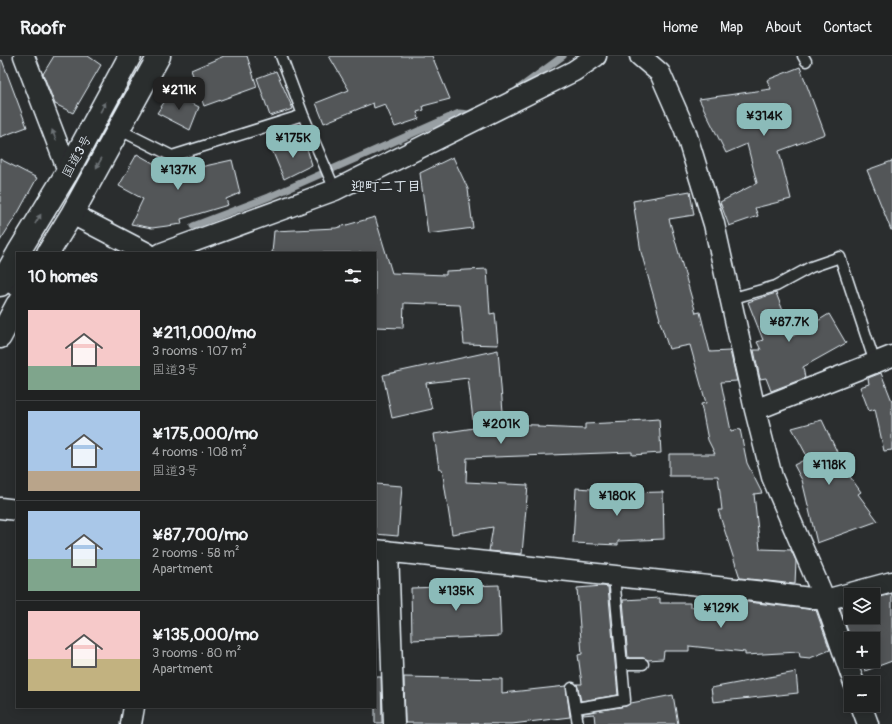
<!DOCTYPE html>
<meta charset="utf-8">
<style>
:root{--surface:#202222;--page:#282a2a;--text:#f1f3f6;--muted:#a2a4a5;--line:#3d3f40;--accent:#8bbbb9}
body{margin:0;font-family:Pangolin,"Klee One",sans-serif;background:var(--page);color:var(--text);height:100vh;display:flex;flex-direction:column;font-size:15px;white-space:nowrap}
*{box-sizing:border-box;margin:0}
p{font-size:13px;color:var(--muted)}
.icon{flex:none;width:22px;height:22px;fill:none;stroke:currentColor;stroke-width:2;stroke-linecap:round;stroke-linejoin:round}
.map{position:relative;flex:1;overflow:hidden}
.details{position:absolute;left:16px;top:196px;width:360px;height:456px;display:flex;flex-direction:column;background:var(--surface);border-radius:0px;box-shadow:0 2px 10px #0003,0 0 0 1px var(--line)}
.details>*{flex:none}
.fabs{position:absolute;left:844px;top:532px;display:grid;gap:8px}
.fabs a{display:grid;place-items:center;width:36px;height:36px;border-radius:0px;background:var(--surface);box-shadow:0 2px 10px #0003,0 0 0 1px var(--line);font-size:20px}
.price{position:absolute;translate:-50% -34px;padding:0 9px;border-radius:8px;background:var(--accent);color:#111;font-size:13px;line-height:26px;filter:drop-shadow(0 1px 2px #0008)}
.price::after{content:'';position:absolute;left:50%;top:24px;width:12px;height:9px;margin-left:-6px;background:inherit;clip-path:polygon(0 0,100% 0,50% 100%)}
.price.active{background:#222;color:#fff}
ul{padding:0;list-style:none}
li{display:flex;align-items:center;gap:12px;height:100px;padding:0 12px}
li+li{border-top:1px solid var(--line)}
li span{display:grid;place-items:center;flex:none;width:112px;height:80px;border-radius:0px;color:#555}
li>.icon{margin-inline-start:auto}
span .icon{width:48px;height:48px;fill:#fffc;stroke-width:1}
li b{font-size:17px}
h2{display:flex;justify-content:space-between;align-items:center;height:48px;padding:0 12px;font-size:17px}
header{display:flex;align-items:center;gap:24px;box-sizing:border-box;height:56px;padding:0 20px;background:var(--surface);border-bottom:1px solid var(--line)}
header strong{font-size:19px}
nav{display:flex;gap:22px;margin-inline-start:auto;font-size:14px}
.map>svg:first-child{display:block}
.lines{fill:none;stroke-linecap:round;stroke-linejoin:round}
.stream{stroke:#989fa3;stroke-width:7}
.building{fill:#535759;stroke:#e8f1f8}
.service-casing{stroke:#e8f1f8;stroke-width:13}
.minor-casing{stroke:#e8f1f8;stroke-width:23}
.trunk-casing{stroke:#e8f1f8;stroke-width:25}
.service{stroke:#2a2d2e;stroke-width:10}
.minor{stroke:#2a2d2e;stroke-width:20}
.trunk{stroke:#2a2d2e;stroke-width:22}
.oneway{fill:#6c7275}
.labels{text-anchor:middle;stroke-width:4;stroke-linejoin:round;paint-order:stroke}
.street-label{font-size:13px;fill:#e8f1f8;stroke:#2a2d2e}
.neighbourhood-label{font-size:14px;font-weight:bold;fill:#e8f1f8;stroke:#2a2d2e}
</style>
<header>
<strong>Roofr</strong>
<nav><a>Home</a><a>Map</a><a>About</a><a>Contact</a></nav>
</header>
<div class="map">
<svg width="892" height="668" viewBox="0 0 892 668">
<rect width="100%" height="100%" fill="#2a2d2e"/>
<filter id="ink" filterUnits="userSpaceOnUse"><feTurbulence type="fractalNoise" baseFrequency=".025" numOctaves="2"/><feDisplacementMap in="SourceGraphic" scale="8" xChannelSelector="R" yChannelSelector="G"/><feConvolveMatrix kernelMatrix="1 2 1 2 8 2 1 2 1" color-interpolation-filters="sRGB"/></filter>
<g filter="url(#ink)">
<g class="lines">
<path class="stream" d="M518 33 563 0
M193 170 269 141 459 57 469 58 475 55"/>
</g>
<path class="building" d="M54 0H88L101 9 73 57 55 48 43 18Z
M224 0H247L257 31 204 50 191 14Z
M329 0H432L450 43 423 50 424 54 417 56 419 63 395 71 385 48 374 52 373 47 324 67 316 47 349 34Z
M2 4 27 71 0 81V5Z
M800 11 825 78 779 95 791 143 755 152 758 160 729 170 720 146 757 127 747 88 726 97 699 43 771 33 767 24Z
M276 15 293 53 270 60 257 22Z
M171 36 199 51 190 74 157 57Z
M305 86 312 109 284 123 272 94Z
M137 98 169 116 178 113V116L232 104 240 137 226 143 228 149 181 163 182 168 152 172 131 168 143 143 119 130Z
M453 101 468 133 473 172 428 178 420 117Z
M0 103 37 122 19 155 0 185Z
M892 105V174H891L867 114Z
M690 135 694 159 669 163 696 257 700 256 710 296 730 295 737 325 721 326 731 375 740 373 747 407 762 437 754 438 760 493 791 494 796 505 795 528 740 522 718 454H722L718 420H669V398H715L708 384 701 348 706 347 690 289 669 293 659 263H660L641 196 633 145Z
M375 161 392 217 446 219V215L487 213 490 258 495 257 498 289 464 288 460 249 404 247 403 272 375 271V197H272L274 175 336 172Z
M776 237 793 280 829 258 846 287 803 311 805 322 771 335 766 322 760 323 754 294H761L757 286 763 284 748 246Z
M498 294 504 368 538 369V371L585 373V368L630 366 629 365 659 363 661 397 632 399V396L467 402 466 426 528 429 522 498 489 495 493 471 452 478 442 413H439L434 378 474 372 468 322 426 327 432 353 392 362 383 319Z
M881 317 892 345V394L884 395 875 353 869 355 860 331 869 328 868 322Z
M822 364 846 415 861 436 858 438 878 465 817 487 802 424 794 409 808 402 792 372Z
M375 428 402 430 398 480 375 478Z
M576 432 621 435V437L663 436 664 483 618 485V489L573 487Z
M499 529 501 580 412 584 411 532Z
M603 530 608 531 618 639 581 645 577 628H582L578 599 582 598 577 532Z
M892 538V605L865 615 862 605H873V583L851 584 840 552 851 549V561H873V543Z
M660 542V547H690V551L748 546 816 554 830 594 810 602 800 601 799 596 745 599V596L689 590V595H664L663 603 648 604 643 602H628L623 544Z
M796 616 798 637 713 646 711 632Z
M375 621H381L382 667H375Z
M404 621 502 623V637L566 630 570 661 512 668 405 667Z
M673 639 678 668H595L594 658 583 659V657L626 650 631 647Z"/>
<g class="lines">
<g class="service-casing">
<path id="service" d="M803 0 806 5
M303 59 335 134
M118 73 172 100 303 59 281 0
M730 243 776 230 811 211 840 201 875 307
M622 608H643
M572 632 578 668
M576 652 625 644 614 520"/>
</g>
<g class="minor-casing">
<path id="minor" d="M24 0 68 115
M640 0 660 17 685 74 714 168 755 354 772 421 825 544 854 627
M72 158 147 197
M162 197 335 134 574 15 596 0
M0 221 17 230
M755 354 892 300
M0 452 17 454
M375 494 764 536 825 544 892 526
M388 495 394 668
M861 649 868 668
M131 668 134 651"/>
</g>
<g class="trunk-casing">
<path id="trunk" d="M18 197 68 115 130 0
M48 197 72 158 159 0
M0 229 17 199
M0 281 17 249"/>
</g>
<use href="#service" class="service"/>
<use href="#minor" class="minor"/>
<use href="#trunk" class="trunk"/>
</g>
<defs><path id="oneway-solid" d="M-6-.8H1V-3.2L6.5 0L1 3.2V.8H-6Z"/></defs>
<g class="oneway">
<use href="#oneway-solid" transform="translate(103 51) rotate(-62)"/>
<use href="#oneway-solid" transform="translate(54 79) rotate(-111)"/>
<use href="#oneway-solid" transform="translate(99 107) rotate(119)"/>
<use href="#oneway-solid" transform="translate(38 163) rotate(-59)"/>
</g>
</g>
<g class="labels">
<g class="street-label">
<text transform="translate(76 100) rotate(-61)" y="5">国道3号</text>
</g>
<g class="neighbourhood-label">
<text x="386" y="135">迎町二丁目</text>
</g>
</g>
</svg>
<div class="fabs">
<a><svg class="icon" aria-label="layers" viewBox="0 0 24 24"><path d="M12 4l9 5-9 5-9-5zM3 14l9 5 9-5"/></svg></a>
<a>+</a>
<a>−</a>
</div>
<b class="price active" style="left:179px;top:55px">¥211K</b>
<b class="price" style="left:764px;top:81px">¥314K</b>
<b class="price" style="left:293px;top:103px">¥175K</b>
<b class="price" style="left:178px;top:135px">¥137K</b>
<b class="price" style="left:789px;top:287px">¥87.7K</b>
<b class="price" style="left:501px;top:389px">¥201K</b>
<b class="price" style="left:829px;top:430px">¥118K</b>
<b class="price" style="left:617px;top:461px">¥180K</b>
<b class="price" style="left:456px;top:556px">¥135K</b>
<b class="price" style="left:721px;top:573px">¥129K</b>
<section class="details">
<h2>10 homes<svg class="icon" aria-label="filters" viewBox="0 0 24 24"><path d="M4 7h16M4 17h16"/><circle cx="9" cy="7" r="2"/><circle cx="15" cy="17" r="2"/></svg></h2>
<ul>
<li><span style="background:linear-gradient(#f6c9c9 70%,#7fa58c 0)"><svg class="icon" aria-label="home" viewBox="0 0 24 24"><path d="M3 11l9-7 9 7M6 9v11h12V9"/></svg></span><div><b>¥211,000/mo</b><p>3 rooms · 107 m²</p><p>国道3号</p></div></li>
<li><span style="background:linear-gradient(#a9c7e8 75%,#b9a48a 0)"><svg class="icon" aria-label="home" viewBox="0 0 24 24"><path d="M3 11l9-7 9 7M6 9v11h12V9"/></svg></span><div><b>¥175,000/mo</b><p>4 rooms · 108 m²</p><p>国道3号</p></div></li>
<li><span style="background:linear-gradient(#a9c7e8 60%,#7fa58c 0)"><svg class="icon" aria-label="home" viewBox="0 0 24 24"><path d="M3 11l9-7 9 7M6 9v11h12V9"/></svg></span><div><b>¥87,700/mo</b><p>2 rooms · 58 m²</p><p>Apartment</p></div></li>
<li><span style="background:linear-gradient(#f6c9c9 60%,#c2b280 0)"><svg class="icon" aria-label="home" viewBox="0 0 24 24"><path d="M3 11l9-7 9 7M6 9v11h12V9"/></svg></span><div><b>¥135,000/mo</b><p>3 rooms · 80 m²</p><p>Apartment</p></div></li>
</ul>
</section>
</div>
